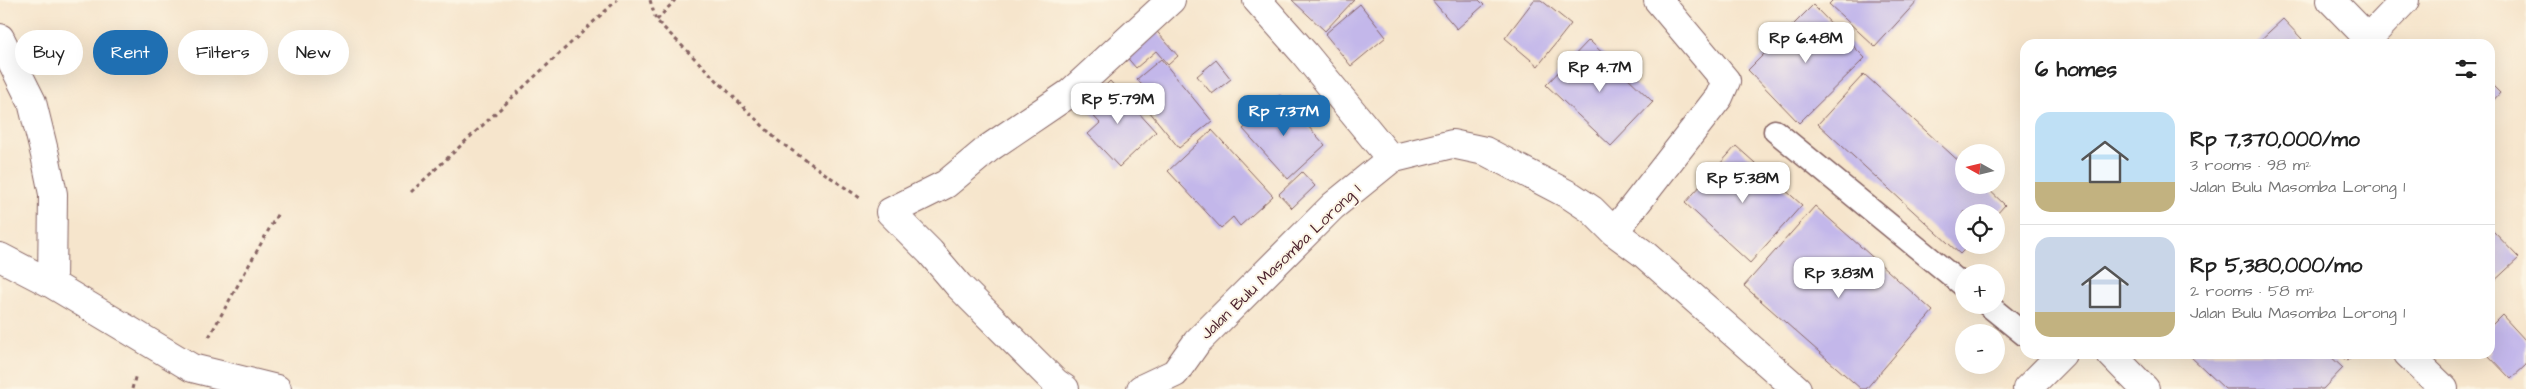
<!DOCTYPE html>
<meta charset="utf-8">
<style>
:root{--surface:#fff;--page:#f6f6f6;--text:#222;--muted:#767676;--line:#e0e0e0;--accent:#1f6fb2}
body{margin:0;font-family:"Architects Daughter",sans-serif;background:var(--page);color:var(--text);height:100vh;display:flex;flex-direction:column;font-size:19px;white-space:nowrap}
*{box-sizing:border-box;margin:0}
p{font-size:16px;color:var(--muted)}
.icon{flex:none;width:28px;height:28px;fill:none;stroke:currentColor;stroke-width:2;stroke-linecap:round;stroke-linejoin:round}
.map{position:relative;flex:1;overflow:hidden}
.panel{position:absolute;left:2020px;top:39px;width:475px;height:320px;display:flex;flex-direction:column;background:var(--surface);border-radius:15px;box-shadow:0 5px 20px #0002}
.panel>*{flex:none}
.banner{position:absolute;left:15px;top:30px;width:475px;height:45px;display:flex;gap:10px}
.needle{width:32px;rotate:278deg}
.fabs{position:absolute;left:1955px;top:144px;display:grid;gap:10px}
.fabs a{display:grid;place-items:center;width:50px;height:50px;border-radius:50%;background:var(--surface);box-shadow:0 5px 20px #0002;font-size:25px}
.price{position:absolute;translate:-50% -42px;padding:0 11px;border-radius:10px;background:#fff;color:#222;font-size:16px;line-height:32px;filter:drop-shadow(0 1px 2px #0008)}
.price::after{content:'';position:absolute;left:50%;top:30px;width:15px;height:11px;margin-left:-8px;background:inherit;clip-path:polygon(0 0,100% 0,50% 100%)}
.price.on{background:var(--accent);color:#fff}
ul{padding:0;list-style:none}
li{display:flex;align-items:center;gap:15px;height:125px;padding:0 15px}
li+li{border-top:1px solid var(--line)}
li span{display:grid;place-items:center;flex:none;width:140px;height:100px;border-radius:15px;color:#555}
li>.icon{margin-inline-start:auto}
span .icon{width:60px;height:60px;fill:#fffc;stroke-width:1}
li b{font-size:21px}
h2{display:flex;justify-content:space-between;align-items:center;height:60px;padding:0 15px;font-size:21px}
.chip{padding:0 18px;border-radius:22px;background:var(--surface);box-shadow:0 5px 20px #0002;font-size:18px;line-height:45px}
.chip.on{background:var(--accent);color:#fff}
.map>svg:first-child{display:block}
.building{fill:#c3b7ea}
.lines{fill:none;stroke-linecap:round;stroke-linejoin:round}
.service-casing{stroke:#866463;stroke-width:25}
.minor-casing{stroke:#866463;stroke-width:30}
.tertiary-casing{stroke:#866463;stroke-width:30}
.path{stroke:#866463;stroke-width:3;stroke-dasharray:4 4;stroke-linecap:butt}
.service{stroke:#fff;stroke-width:22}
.minor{stroke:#fff;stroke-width:28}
.tertiary{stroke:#fff;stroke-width:28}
.labels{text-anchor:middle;stroke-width:4;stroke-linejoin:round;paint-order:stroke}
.street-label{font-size:16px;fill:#4a1f2b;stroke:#fcf5e5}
</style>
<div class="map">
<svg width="2526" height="389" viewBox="0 0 2526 389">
<rect width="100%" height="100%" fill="#fcf5e5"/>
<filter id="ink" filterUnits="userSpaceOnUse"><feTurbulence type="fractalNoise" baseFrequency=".02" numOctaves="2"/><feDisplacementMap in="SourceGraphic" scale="10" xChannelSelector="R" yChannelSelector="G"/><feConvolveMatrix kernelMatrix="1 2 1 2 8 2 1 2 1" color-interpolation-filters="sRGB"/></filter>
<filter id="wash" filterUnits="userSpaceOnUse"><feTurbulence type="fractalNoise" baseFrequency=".0096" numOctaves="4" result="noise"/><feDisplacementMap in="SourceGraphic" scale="20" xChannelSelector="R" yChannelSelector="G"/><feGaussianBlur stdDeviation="1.12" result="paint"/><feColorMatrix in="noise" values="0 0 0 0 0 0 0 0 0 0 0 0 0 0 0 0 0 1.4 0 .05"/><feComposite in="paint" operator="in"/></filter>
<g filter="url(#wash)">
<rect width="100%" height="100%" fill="#f6e5cc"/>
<g id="blocks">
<path class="building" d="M1292 0H1354L1325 31Z
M1432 0H1479L1484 5 1457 29Z
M1534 0H1541L1571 24 1538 66 1505 38Z
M1833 0H1918L1875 47 1829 4Z
M1360 4 1386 37 1351 66 1325 34Z
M1813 5 1865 58 1799 123 1748 70Z
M2283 19 2302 39 2297 44H2256Z
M1153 27 1178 56 1168 65 1156 51 1136 68 1124 54Z
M1589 40 1653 102 1611 146 1546 85Z
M1161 59 1212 121 1179 148 1136 95 1145 89 1137 79Z
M1216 60 1231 79 1212 94 1197 76Z
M1864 74 1964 166V185H1984L2005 205 1996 215V212H1964V245H1969L1960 254 1818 124Z
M1110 81 1156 132 1119 167 1088 134 1100 123 1084 106Z
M2490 83 2500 93 2490 104Z
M1280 95 1325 145 1288 179 1243 129Z
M1212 130 1273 196 1240 226 1233 217 1221 228 1168 171Z
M1736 146 1802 205 1750 263 1685 203Z
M1302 172 1315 186 1292 208 1279 194Z
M1815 206 1933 311 1866 389H1861L1744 286Z
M2492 230 2519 258 2490 285V232Z
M2502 315 2526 341V365L2511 379 2487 354H2490V327Z
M2192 354H2328L2343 368 2323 389H2225L2190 356Z
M2339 354H2354L2347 361Z"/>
</g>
</g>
<g filter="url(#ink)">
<use href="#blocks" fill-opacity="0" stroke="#866463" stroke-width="1"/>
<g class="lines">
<g class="service-casing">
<path id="service" d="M1775 131 1964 286
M1988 305 2025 335"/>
</g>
<g class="minor-casing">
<path id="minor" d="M1257 0 1304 53 1391 159
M2331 0 2368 38
M0 38 32 102 45 155 53 194 52 284
M1614 232 1644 254 1797 389
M0 257 52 284 192 368 277 389
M2111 354 2145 389
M2408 354 2444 389
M1065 389 1056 383 959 286 930 252 890 212 946 184 989 148 1070 93 1171 0
M1141 389 1175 373 1197 342 1333 206 1391 159 1452 144 1485 151 1571 196 1592 210 1614 232 1719 97 1726 81 1658 0"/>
</g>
<g class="tertiary-casing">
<path id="tertiary" d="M2363 44 2405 0
M2027 389 2062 354"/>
</g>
<path class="path" d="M650 0 656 20 777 140 860 198
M657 20 675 0
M411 192 617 0
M209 337 278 213
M132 389 136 374"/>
<use href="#service" class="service"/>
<use href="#minor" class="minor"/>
<use href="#tertiary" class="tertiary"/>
</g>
</g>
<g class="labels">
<g class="street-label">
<text transform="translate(1280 261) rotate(-44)" y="6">Jalan Bulu Masomba Lorong 1</text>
</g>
</g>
</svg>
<div class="fabs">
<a><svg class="needle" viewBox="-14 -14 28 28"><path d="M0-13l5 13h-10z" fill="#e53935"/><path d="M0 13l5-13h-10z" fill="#767676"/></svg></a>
<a><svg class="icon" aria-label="locate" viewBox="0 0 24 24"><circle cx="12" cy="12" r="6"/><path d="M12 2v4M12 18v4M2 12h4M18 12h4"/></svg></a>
<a>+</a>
<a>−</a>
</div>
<b class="price" style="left:1806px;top:64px">Rp 6.48M</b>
<b class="price" style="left:1600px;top:93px">Rp 4.7M</b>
<b class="price" style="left:1118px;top:125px">Rp 5.79M</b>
<b class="price on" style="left:1284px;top:137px">Rp 7.37M</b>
<b class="price" style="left:1743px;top:204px">Rp 5.38M</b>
<b class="price" style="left:1839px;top:299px">Rp 3.83M</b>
<div class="banner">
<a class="chip">Buy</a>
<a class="chip on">Rent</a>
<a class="chip">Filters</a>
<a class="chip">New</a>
</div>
<section class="panel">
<h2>6 homes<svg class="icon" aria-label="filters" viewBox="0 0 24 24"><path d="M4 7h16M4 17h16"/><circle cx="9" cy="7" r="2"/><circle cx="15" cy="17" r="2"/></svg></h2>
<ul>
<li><span style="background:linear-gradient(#bfe0f5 70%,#c2b280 0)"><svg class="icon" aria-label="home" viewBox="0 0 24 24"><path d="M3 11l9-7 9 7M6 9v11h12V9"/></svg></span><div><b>Rp 7,370,000/mo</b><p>3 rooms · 98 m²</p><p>Jalan Bulu Masomba Lorong 1</p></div></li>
<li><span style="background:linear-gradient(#c9d6e8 75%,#c2b280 0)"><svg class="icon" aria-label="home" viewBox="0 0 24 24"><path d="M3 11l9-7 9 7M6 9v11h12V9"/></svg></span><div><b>Rp 5,380,000/mo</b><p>2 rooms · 58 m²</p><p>Jalan Bulu Masomba Lorong 1</p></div></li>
</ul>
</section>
</div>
